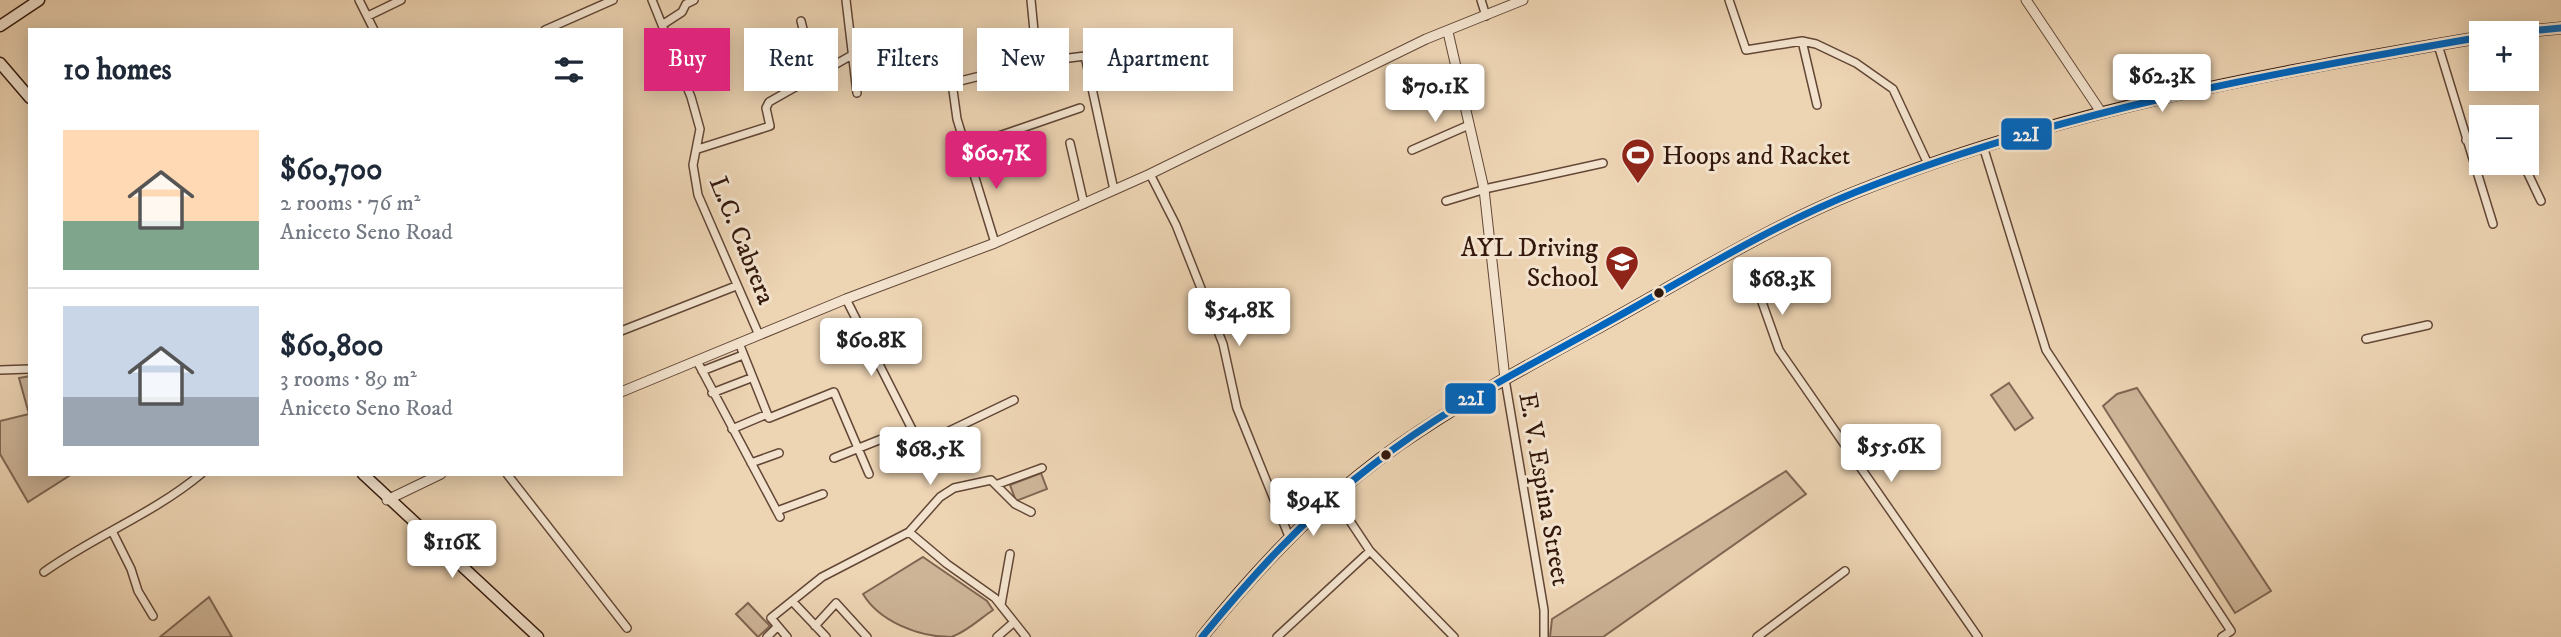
<!DOCTYPE html>
<meta charset="utf-8">
<style>
:root{--surface:#fff;--page:#f6f6f7;--text:#1f2937;--muted:#747a83;--line:#e0e1e3;--accent:#db2777}
body{margin:0;font-family:"IM FELL DW Pica",serif;background:var(--page);color:var(--text);height:100vh;display:flex;flex-direction:column;font-size:26px;white-space:nowrap}
*{box-sizing:border-box;margin:0}
p{font-size:23px;color:var(--muted)}
.icon{flex:none;width:38px;height:38px;fill:none;stroke:currentColor;stroke-width:2;stroke-linecap:round;stroke-linejoin:round}
.map{position:relative;flex:1;overflow:hidden}
.panel{position:absolute;left:28px;top:28px;width:595px;height:448px;display:flex;flex-direction:column;background:var(--surface);border-radius:0px;box-shadow:0 4px 18px #0003}
.panel>*{flex:none}
.guide{position:absolute;left:644px;top:28px;width:665px;height:63px;display:flex;gap:14px}
.buttons{position:absolute;left:2469px;top:21px;display:grid;gap:14px}
.buttons a{display:grid;place-items:center;width:70px;height:70px;border-radius:0px;background:var(--surface);box-shadow:0 4px 18px #0003;font-size:35px}
.price{position:absolute;translate:-50% -60px;padding:0 16px;border-radius:7px;background:#fff;color:#222;font-size:23px;line-height:46px;filter:drop-shadow(0 2px 4px #0008)}
.price::after{content:'';position:absolute;left:50%;top:42px;width:21px;height:16px;margin-left:-10px;background:inherit;clip-path:polygon(0 0,100% 0,50% 100%)}
.price.on{background:var(--accent);color:#fff}
ul{padding:0;list-style:none}
li{display:flex;align-items:center;gap:21px;height:175px;padding:0 35px}
li+li{border-top:2px solid var(--line)}
li span{display:grid;place-items:center;flex:none;width:196px;height:140px;border-radius:0px;color:#555}
li>.icon{margin-inline-start:auto}
span .icon{width:84px;height:84px;fill:#fffc;stroke-width:1}
li b{font-size:30px}
h2{display:flex;justify-content:space-between;align-items:center;height:84px;padding:0 35px;font-size:30px}
.pill{padding:0 24px;border-radius:0px;background:var(--surface);box-shadow:0 4px 18px #0003;font-size:24px;line-height:63px}
.pill.on{background:var(--accent);color:#fff}
.map>svg:first-child{display:block}
.green{fill:#cdb497;stroke:#806652;stroke-width:2}
.lines{fill:none;stroke-linecap:round;stroke-linejoin:round}
.minor-casing{stroke:#624736;stroke-width:10}
.tertiary-casing{stroke:#624736;stroke-width:11}
.secondary-casing{stroke:#33180c;stroke-width:13}
.minor{stroke:#f3e3ce;stroke-width:7}
.tertiary{stroke:#f3e3ce;stroke-width:9}
.secondary{stroke:#f3e3ce;stroke-width:10}
.bus-1-casing{stroke:#f3e3ce;stroke-width:12}
.bus-1{stroke:#0065bd;stroke-width:7}
.bus-dot{fill:#33180c;stroke:#f3e3ce;stroke-width:2.5}
.labels{text-anchor:middle;stroke-width:6;stroke-linejoin:round;paint-order:stroke}
.poi-label{font-size:26px;fill:#33180c;stroke:#f3e3ce;text-anchor:start}
.street-label{font-size:26px;fill:#33180c;stroke:#f3e3ce}
.line-badge{stroke:#f3e3ce;stroke-width:2.5}
.badge-label{font-size:19px;text-anchor:middle;font-weight:bold;fill:#fff}
</style>
<div class="map">
<svg width="2561" height="637" viewBox="0 0 2561 637">
<rect width="100%" height="100%" fill="#edd4b3"/>
<filter id="stains"><feTurbulence type="fractalNoise" baseFrequency=".00286" numOctaves="4"/><feColorMatrix values="0 0 0 0 .2 0 0 0 0 .09 0 0 0 0 .02 0 0 0 .5 -.17"/></filter>
<radialGradient id="worn" r=".72"><stop offset=".6" stop-color="#630" stop-opacity="0"/><stop offset="1" stop-color="#630" stop-opacity=".3"/></radialGradient>
<path class="green" d="M30 376V474H72L28 502 0 454V421L29 414 19 378Z
M2009 383 2033 418 2015 430 1991 395Z
M2137 388 2271 591 2235 613 2103 406 2117 394Z
M1786 471 1806 494 1603 637H1550L1552 619Z
M1041 473 1047 489 1016 501 1010 485Z
M923 557 987 601 993 610C981 618 965 633 951 637 918 637 879 621 863 594Z
M209 597 232 637H160Z
M748 603 770 626 758 637 736 614Z"/>
<g class="lines">
<g class="minor-casing">
<path id="minor" d="M359 0 374 30
M652 0 691 97 700 129 693 165 698 195 759 335
M846 0 857 93
M1031 0 1037 62
M1481 0 1486 16
M1729 0 1746 50 1802 41 1816 44 1856 63 1893 89 1928 164
M368 16 401 0
M801 21 815 76
M662 25 682 12 686 4 694 0
M545 30 613 0
M1802 41 1817 105
M2438 45 2493 224
M2466 140 2482 137
M1070 143 1084 204
M1983 146 2046 350 2231 631 2222 637
M967 147 1080 108
M698 149 770 126 766 108 769 102 852 55
M1412 150 1469 125
M2523 163 2541 201
M1150 174 1176 225 1223 344 1237 408 1290 539
M1446 201 1489 188 1603 163
M995 243 957 119 952 83 1037 62 1085 56 1114 190
M1751 271 1779 350 1978 637
M846 299 920 445 1014 400
M621 331 736 286
M2366 339 2428 325
M739 343 769 418 834 392 869 474
M697 361 780 517
M0 370 30 369
M702 371 743 355
M1505 379 1544 610V637
M712 393 751 378
M732 429 765 415
M834 458 884 438
M751 463 779 453
M507 474 627 628
M998 484 1042 468
M1334 497 1370 551 1454 637
M777 511 823 494
M112 531 131 569 138 591 153 616
M909 532 947 564 995 598 1026 637
M44 572C94 536 153 514 201 474
M792 601 826 637
M1001 605 1010 554
M815 626 836 603 867 637
M767 637 777 627
M787 637 771 618 822 577 909 532 940 497 954 488 991 480 1015 504 1031 512
M997 637 1013 623
M1277 637 1370 551
M1757 637 1845 571"/>
</g>
<g class="tertiary-casing">
<path id="tertiary" d="M2026 0 2101 112
M1448 32 1484 189 1505 379
M621 392 846 299 995 243 1150 174 1426 39 1523 0
M387 500 441 474"/>
</g>
<g class="secondary-casing">
<path id="secondary" d="M0 26 39 0
M2506 33 2561 28
M0 63 30 98
M363 474 538 637
M1202 637C1259 566 1323 498 1399 445 1462 401 1531 364 1599 327 1683 281 1766 228 1856 192 2056 111 2269 73 2482 37"/>
</g>
<use href="#minor" class="minor"/>
<use href="#tertiary" class="tertiary"/>
<use href="#secondary" class="secondary"/>
<g class="bus-1-casing">
<path id="bus-1" d="M2506 33 2561 28
M1202 637C1253 575 1306 516 1370 467 1440 411 1521 370 1599 327 1683 281 1766 228 1856 192 2056 112 2270 73 2482 37"/>
</g>
<use href="#bus-1" class="bus-1"/>
</g>
<defs>
<g id="stadium-pin" transform="scale(1.75)"><path d="M0 17L-7.5 6A9.5 9.5 0 1 1 7.5 6Z" fill="#8f2418" stroke="#f3e3ce"/><path d="M0-5a6.5 5 0 1 0 0 10a6.5 5 0 1 0 0-10ZM-3.5-1.8h7v3.6h-7Z" fill="#fff"/></g>
<g id="school-pin" transform="scale(1.75)"><path d="M0 17L-7.5 6A9.5 9.5 0 1 1 7.5 6Z" fill="#8f2418" stroke="#f3e3ce"/><path d="M0-5L7-2L0 1L-7-2ZM-4 1L0 2.5L4 1V4Q0 6-4 4Z" fill="#fff"/></g>
</defs>
<g fill-rule="evenodd">
<use href="#stadium-pin" x="1638" y="155"/>
<use href="#school-pin" x="1622" y="262"/>
</g>
<g class="bus-dot">
<circle cx="1659" cy="293" r="6"/>
<circle cx="1386" cy="455" r="6"/>
</g>
<g class="labels">
<g class="poi-label">
<text x="1662" y="164">Hoops and Racket</text>
<text x="1598" y="256" text-anchor="end">AYL Driving<tspan x="1598" dy="30">School</tspan></text>
</g>
<g class="street-label">
<text transform="translate(743 240) rotate(68)" y="9">L.C. Cabrera</text>
<text transform="translate(1545 489) rotate(80)" y="9">E. V. Espina Street</text>
</g>
</g>
<g class="line-badge">
<rect x="2000" y="117" width="53" height="34" rx="7" fill="#0065bd"/>
<rect x="1444" y="382" width="53" height="33" rx="7" fill="#0065bd"/>
</g>
<g class="badge-label">
<text x="2026" y="141">22I</text>
<text x="1471" y="405">22I</text>
</g>
<rect width="100%" height="100%" filter="url(#stains)"/>
<rect width="100%" height="100%" fill="url(#worn)"/>
</svg>
<div class="buttons">
<a>+</a>
<a>−</a>
</div>
<b class="price" style="left:2162px;top:114px">$62.3K</b>
<b class="price" style="left:1435px;top:124px">$70.1K</b>
<b class="price on" style="left:996px;top:191px">$60.7K</b>
<b class="price" style="left:1782px;top:317px">$68.3K</b>
<b class="price" style="left:1239px;top:348px">$54.8K</b>
<b class="price" style="left:871px;top:378px">$60.8K</b>
<b class="price" style="left:1891px;top:484px">$55.6K</b>
<b class="price" style="left:930px;top:487px">$68.5K</b>
<b class="price" style="left:1313px;top:538px">$94K</b>
<b class="price" style="left:452px;top:580px">$116K</b>
<div class="guide">
<a class="pill on">Buy</a>
<a class="pill">Rent</a>
<a class="pill">Filters</a>
<a class="pill">New</a>
<a class="pill">Apartment</a>
</div>
<section class="panel">
<h2>10 homes<svg class="icon" aria-label="filters" viewBox="0 0 24 24"><path d="M4 7h16M4 17h16"/><circle cx="9" cy="7" r="2"/><circle cx="15" cy="17" r="2"/></svg></h2>
<ul>
<li><span style="background:linear-gradient(#ffd9b3 65%,#7fa58c 0)"><svg class="icon" aria-label="home" viewBox="0 0 24 24"><path d="M3 11l9-7 9 7M6 9v11h12V9"/></svg></span><div><b>$60,700</b><p>2 rooms · 76 m²</p><p>Aniceto Seno Road</p></div></li>
<li><span style="background:linear-gradient(#c9d6e8 65%,#9aa5b1 0)"><svg class="icon" aria-label="home" viewBox="0 0 24 24"><path d="M3 11l9-7 9 7M6 9v11h12V9"/></svg></span><div><b>$60,800</b><p>3 rooms · 89 m²</p><p>Aniceto Seno Road</p></div></li>
</ul>
</section>
</div>
